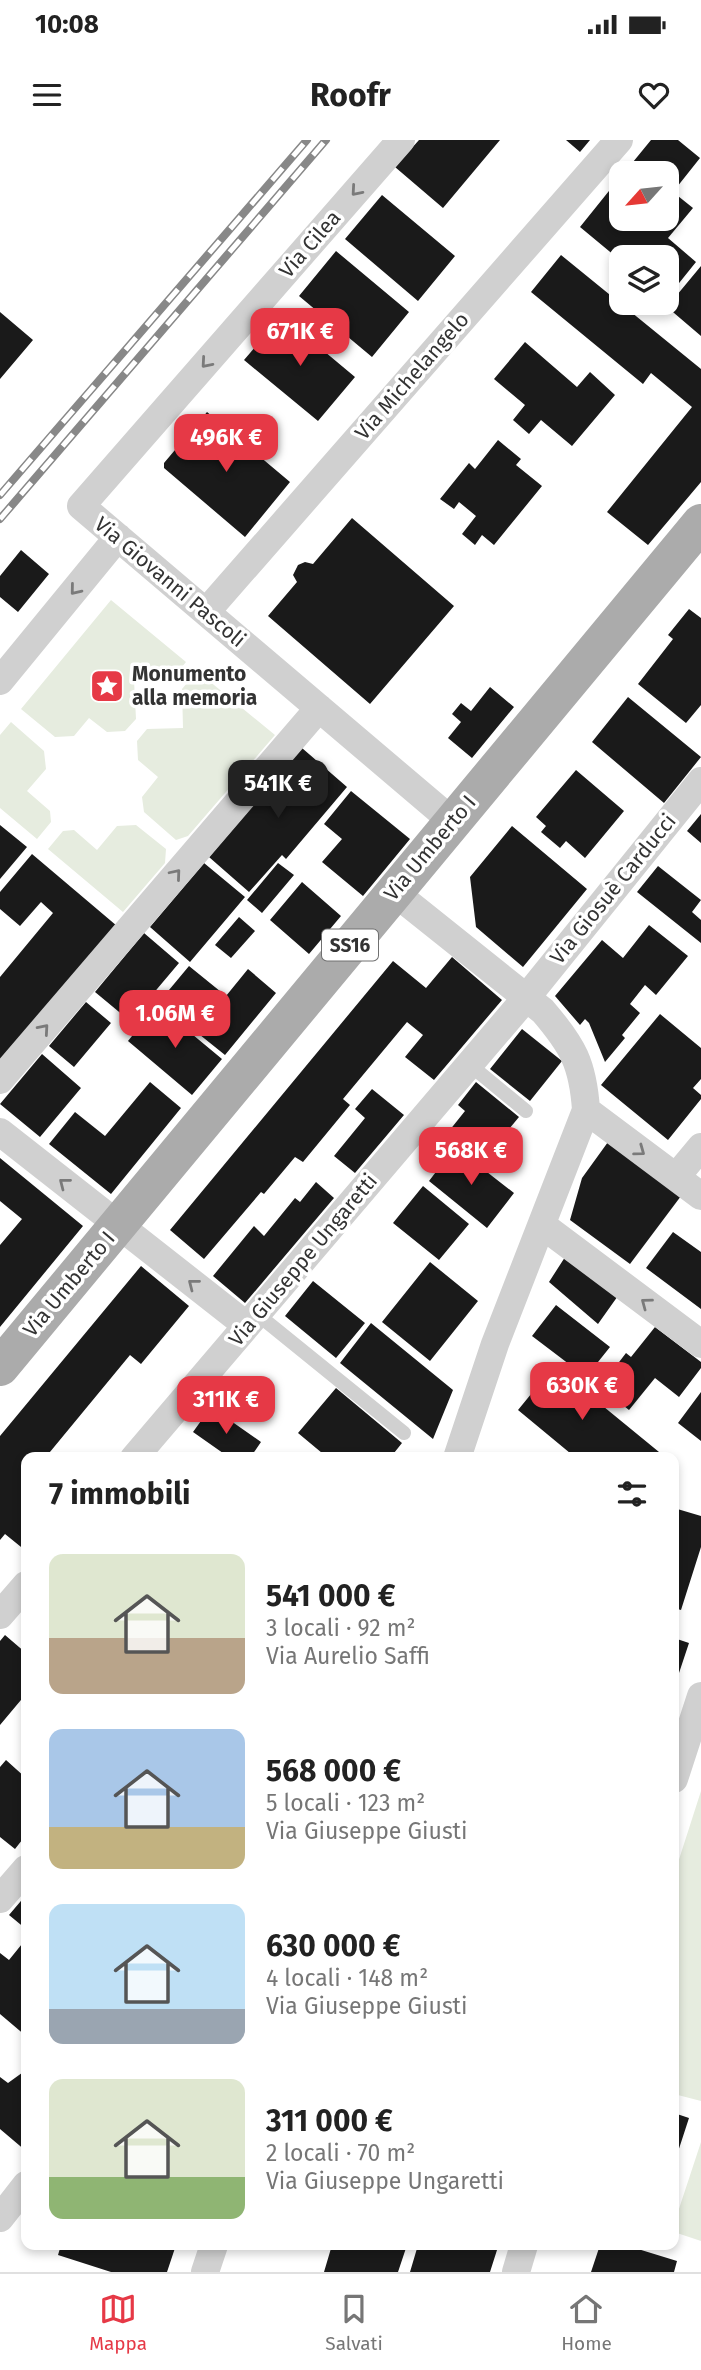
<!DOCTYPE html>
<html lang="it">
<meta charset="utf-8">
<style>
:root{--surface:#fff;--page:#f6f6f6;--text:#222;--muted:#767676;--line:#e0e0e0;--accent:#e63946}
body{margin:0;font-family:"Fira Sans",sans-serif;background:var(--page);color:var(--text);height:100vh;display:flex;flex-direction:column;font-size:26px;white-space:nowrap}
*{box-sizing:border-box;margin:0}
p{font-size:23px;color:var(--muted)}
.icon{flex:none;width:38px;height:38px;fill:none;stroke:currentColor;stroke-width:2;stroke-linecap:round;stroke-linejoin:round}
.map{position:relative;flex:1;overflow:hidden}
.panel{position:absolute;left:21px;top:1312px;width:658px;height:798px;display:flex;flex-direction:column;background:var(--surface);border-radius:14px;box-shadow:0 4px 10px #0003}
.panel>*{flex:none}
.needle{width:46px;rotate:243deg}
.controls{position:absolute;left:609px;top:21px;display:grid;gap:14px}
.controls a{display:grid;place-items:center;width:70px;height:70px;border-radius:14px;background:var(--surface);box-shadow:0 4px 10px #0003;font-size:35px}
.price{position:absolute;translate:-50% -60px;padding:0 16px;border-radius:14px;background:var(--accent);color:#fff;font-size:23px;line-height:46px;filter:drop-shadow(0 2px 4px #0008)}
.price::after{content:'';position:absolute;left:50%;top:42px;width:21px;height:16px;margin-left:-10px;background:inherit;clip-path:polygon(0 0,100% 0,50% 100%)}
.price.selected{background:#222;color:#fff}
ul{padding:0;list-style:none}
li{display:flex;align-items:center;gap:21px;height:175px;padding:0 28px}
li span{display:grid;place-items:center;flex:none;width:196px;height:140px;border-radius:14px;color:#555}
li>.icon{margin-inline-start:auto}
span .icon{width:84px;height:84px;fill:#fffc;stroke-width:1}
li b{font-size:30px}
h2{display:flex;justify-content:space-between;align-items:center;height:84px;padding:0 28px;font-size:30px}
.status{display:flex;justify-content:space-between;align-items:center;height:49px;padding:0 35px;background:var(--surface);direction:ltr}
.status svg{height:19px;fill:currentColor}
header{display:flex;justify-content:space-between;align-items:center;height:91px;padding:0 28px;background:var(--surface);font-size:32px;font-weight:700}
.tab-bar{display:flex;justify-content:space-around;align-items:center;height:98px;border-top:2px solid var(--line);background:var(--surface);font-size:19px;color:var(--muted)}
.tab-bar a{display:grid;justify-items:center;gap:4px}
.tab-bar .selected{color:var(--accent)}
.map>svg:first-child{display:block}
.green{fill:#e6ecdf}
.building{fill:#1a1a1a}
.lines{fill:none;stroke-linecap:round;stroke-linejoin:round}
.lane{stroke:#d0d0d0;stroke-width:14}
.street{stroke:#d0d0d0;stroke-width:28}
.primary{stroke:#ababab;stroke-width:38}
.rail-casing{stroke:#888;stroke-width:8}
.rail{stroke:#fff;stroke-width:5;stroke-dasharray:16;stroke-linecap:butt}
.oneway{stroke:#7a7a7a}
.labels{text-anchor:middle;stroke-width:7;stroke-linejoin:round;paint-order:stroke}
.shield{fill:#fff;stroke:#707070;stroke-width:2}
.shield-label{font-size:19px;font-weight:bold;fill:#333}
.street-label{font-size:21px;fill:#333;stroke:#fff}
.poi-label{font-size:21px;font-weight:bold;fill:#333;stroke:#fff;text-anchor:start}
</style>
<div class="status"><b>10:08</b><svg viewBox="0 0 49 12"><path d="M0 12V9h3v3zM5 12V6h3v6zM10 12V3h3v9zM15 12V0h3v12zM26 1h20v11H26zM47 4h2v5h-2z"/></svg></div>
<header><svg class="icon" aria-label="menu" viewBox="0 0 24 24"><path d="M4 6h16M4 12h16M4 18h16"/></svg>Roofr<svg class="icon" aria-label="heart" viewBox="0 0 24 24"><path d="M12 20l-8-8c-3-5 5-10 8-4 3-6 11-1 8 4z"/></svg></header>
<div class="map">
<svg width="701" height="2132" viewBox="0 0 701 2132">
<rect width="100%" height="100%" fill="#fff"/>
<path class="green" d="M111 460 186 522 172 539 134 540 136 579 125 591 107 592 89 578 74 596 55 597 21 569Z
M197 531 275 595 188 696 176 700 144 672 142 657 158 637 138 620 137 601 147 589 183 588 182 549Z
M11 582 44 611 46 629 27 651 50 671 51 682 37 699 0 668V595Z
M136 685 166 709 165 723 123 772 48 709 63 691 74 690 97 710 117 686Z
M701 1651V1961L674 1954V1735Z
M701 2002V2101L674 2092V2084Z"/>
<path class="building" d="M419 0H500L443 68 395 27Z
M566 0H590L580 12Z
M651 0H678L700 18 673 52 693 68 668 98 696 122 667 158V117H621V121L580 87 621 36V79H667V33H624Z
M382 55 455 116 418 161 345 99Z
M336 111 409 172 372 217 299 156Z
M561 115 701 229V342L648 405 607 372 692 267 651 233 643 244 531 152Z
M701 126V196L667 167Z
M0 172 33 200 0 239Z
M282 176 355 237 318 281 244 220Z
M525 202 577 247 590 232 615 255 572 306 541 280 529 294 513 280 525 265 494 239Z
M207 272 290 342 245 397 164 328V323Z
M498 300 521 319 516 325 542 346 494 405 482 395 475 405 462 394 476 376 459 362 454 369 440 359 469 323 475 329Z
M352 378 454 466 370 564 268 476 297 442 293 435 298 425 305 422 313 424Z
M21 410 49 434 18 472 0 457V436Z
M689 469 701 478V565L686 583 638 544 673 499 668 495Z
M490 547 514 567 472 618 448 598 461 582 452 574 461 563 471 571Z
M628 557 701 617 664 663 592 602Z
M302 608 347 647 286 719 282 715 249 752 209 717Z
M576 630 624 671 585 718 566 701 560 708 541 692 546 686 536 677Z
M351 651 410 699 363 756 322 722 342 699 324 684Z
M701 674V703L687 691Z
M0 685 27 707 0 739Z
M512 686 587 749 523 827 476 787 470 737Z
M32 714 117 786 0 926V837L53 773 41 762 20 786 0 769V752Z
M204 723 245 757 190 822 150 787Z
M278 723 294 735 262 773 247 760Z
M658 726 701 760 692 772 701 780V803L637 752Z
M302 742 341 776 309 814 270 780Z
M239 777 255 791 231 818 215 805Z
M649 785 688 816 656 855 645 845 630 864 640 873 622 895 625 898 605 922 589 883 585 879 580 885 555 856 602 800 623 818Z
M144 793 179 823 130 881 95 852Z
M452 817 502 860 434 940 405 917 423 895 407 882 343 959 350 965 303 1022 295 1017 264 1054 261 1052 204 1119 170 1090 393 821 426 848Z
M189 826 226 856 248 829 276 853 225 915 159 862Z
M86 862 111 883 74 927 49 906Z
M157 865 222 919 192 955 128 901Z
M660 874 701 908V939L693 948 701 955V959L668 1000 601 945Z
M522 889 562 921 530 961 490 929Z
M42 914 81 948 40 997 0 964Z
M150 942 181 968 111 1054 49 1004 75 972 105 996Z
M476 942 519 977 484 1019 449 991 465 971 458 965Z
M372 949 404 975 355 1033 334 1016 365 978 355 969Z
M608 1002 681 1056 630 1124 570 1080 582 1038Z
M455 1007 514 1053 487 1088 429 1041Z
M0 1018 83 1086 0 1187V1105L22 1079 0 1061Z
M316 1042 334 1058 245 1163 213 1136 254 1086 264 1096 295 1058 300 1062Z
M423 1046 469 1084 439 1120 393 1083Z
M673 1092 701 1112V1169L646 1128Z
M567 1114 620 1153 598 1184 549 1142Z
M430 1122 478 1161 430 1221 382 1182Z
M141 1126 189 1166 141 1224 130 1215 45 1318H26V1411L5 1394 0 1400V1296Z
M313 1141 365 1183 336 1218 285 1176Z
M556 1165 610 1207 586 1237 532 1196Z
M371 1183 453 1250 433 1299 340 1223Z
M655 1187 701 1222V1228L679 1257 655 1238 629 1270 600 1247 626 1213 631 1217Z
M554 1226 659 1312 654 1318H576L518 1270Z
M336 1248 402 1303 390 1318H328L298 1293Z
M701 1252V1301L678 1283Z
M211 1267 261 1302 250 1318H230L193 1292Z
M674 1368 701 1376V1407L681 1470 674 1468Z
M5 1495 26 1513V1554L0 1585V1501Z
M674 1498 689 1503 674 1548Z
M6 1620 26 1638V1695L15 1709 0 1697V1627Z
M26 1755V1789L9 1775Z
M26 1799V1896L0 1874V1813L9 1820Z
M26 1930V2011L0 1989V1937L8 1943Z
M674 1973 689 1978 674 2024Z
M61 2105H176L167 2132H111L58 2115Z
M332 2105H407L398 2132H324Z
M418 2105H483L497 2110 490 2132H410Z
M600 2105H625L677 2121 674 2132H591Z"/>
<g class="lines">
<path class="lane" d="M469 924 526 971
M257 1174 404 1293"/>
<path class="street" d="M401 0 81 366 452 681
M206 472 619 0
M0 541 118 397
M394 752 543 871C573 906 583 924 586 970L495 1204 457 1318
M0 940 319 568
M586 970 701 1056
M0 992 246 1185
M676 1037 701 1007
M542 1085 701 1204
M134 1318 526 858 701 641
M0 1475 26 1445
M674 1639 701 1556
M0 1759 26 1729
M0 2078 26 2045
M205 2132 214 2105
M516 2132 524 2105"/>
<path class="primary" d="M0 1227 701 383"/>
<g class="rail-casing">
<path id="rail" d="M0 355 307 0
M0 379 326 0"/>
</g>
<use href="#rail" class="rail"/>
</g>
<defs><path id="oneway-chevron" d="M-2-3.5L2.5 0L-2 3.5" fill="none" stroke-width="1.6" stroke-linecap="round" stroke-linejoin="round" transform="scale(1.75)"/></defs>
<g class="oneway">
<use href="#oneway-chevron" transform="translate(356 51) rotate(131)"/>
<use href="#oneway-chevron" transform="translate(206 223) rotate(131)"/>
<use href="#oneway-chevron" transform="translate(75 450) rotate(129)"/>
<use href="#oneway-chevron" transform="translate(176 734) rotate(-50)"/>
<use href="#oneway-chevron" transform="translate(44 889) rotate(-49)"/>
<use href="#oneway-chevron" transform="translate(640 1011) rotate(36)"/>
<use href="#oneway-chevron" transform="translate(64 1043) rotate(-142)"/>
<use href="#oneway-chevron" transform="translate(193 1144) rotate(-142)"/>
<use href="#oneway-chevron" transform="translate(646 1163) rotate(-143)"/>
</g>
<defs>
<g id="sight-square" transform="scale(1.75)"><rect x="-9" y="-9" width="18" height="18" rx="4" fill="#e63946" stroke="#fff"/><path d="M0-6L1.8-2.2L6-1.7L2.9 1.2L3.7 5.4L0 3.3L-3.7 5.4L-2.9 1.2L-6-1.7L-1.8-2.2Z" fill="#fff"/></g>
</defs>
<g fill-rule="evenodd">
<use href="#sight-square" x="107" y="546"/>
</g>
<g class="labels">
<rect class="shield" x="322" y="789.5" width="56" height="31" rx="5"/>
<g class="shield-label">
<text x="350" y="812">SS16</text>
</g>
<g class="street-label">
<text transform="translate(310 104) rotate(-49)" y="7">Via Cilea</text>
<text transform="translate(412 236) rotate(-49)" y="7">Via Michelangelo</text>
<text transform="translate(170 442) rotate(40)" y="7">Via Giovanni Pascoli</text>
<text transform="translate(430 708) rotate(-50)" y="7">Via Umberto I</text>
<text transform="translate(613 749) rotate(-51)" y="7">Via Giosuè Carducci</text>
<text transform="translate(303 1120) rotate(-50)" y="7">Via Giuseppe Ungaretti</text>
<text transform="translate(69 1144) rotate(-50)" y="7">Via Umberto I</text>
</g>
<g class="poi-label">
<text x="132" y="541">Monumento<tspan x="132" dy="24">alla memoria</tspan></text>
</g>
</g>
</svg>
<div class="controls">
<a><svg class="needle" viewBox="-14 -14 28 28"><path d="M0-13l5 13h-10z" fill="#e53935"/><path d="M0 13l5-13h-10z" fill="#767676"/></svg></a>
<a><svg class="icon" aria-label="layers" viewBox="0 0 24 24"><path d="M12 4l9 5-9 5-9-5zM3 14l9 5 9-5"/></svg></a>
</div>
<b class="price" style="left:300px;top:228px">671K €</b>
<b class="price" style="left:226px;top:334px">496K €</b>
<b class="price selected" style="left:278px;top:680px">541K €</b>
<b class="price" style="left:175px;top:910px">1.06M €</b>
<b class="price" style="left:471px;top:1047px">568K €</b>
<b class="price" style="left:582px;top:1282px">630K €</b>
<b class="price" style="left:226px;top:1296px">311K €</b>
<section class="panel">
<h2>7 immobili<svg class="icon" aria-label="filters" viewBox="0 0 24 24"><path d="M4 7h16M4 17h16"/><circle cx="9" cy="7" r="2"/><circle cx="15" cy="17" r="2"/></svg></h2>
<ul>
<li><span style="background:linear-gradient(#dfe7d0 60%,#b9a48a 0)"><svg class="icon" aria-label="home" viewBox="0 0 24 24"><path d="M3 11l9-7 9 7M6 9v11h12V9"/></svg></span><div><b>541 000 €</b><p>3 locali · 92 m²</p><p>Via Aurelio Saffi</p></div></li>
<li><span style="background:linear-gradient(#a9c7e8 70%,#c2b280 0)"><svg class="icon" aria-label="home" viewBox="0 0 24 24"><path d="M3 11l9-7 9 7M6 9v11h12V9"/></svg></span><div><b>568 000 €</b><p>5 locali · 123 m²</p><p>Via Giuseppe Giusti</p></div></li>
<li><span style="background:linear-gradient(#bfe0f5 75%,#9aa5b1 0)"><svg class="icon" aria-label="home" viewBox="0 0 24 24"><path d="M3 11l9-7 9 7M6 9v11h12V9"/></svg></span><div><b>630 000 €</b><p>4 locali · 148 m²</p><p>Via Giuseppe Giusti</p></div></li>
<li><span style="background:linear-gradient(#dfe7d0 70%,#8fb573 0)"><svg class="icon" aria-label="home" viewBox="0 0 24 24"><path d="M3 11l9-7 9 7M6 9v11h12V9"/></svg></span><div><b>311 000 €</b><p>2 locali · 70 m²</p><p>Via Giuseppe Ungaretti</p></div></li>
</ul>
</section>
</div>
<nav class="tab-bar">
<a class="selected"><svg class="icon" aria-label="map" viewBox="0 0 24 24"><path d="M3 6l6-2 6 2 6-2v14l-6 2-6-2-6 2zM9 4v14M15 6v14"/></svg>Mappa</a>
<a><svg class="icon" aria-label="saved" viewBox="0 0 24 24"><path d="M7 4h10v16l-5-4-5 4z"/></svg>Salvati</a>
<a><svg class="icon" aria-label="home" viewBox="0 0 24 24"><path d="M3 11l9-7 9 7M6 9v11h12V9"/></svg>Home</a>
</nav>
